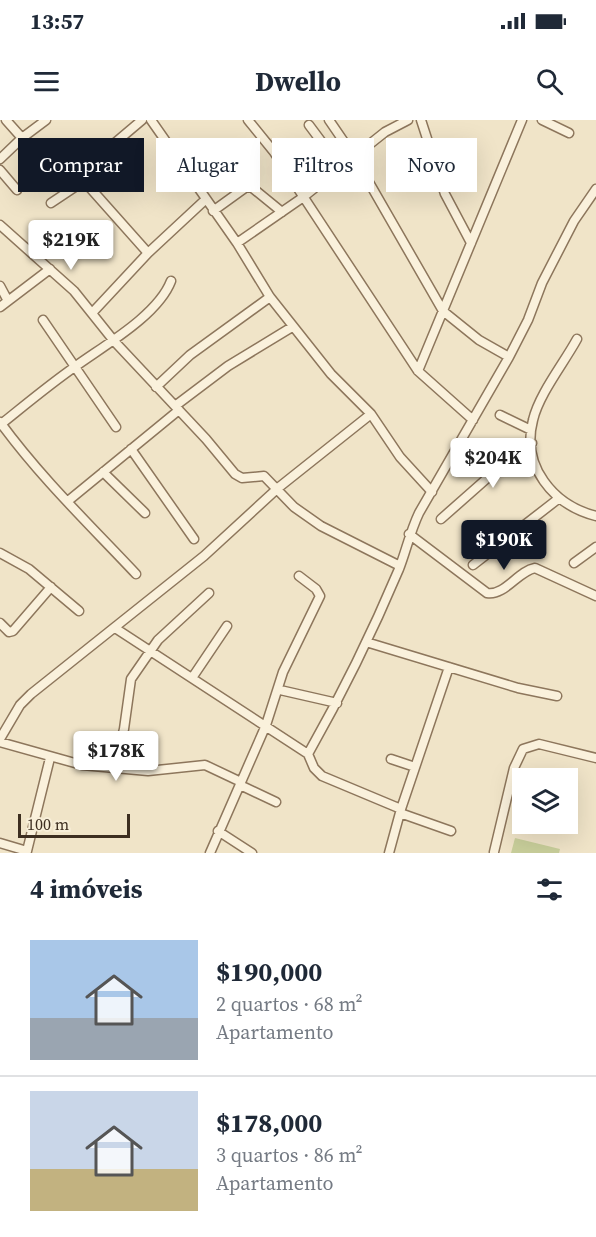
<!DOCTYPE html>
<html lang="pt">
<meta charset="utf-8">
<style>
:root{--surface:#fff;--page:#f6f6f7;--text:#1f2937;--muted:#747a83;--line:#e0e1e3;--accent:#111827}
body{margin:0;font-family:"Source Serif 4",serif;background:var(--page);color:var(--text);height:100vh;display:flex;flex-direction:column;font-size:22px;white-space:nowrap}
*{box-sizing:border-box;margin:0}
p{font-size:20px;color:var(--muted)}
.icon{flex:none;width:33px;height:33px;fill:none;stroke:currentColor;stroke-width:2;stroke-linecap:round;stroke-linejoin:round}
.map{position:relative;height:733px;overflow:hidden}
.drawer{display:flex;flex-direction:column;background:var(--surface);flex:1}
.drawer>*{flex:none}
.banner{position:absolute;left:18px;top:18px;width:561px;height:54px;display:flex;gap:12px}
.controls{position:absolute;left:512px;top:648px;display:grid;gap:12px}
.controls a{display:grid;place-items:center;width:66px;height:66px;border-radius:0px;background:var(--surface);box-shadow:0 6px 24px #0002;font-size:30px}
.scale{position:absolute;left:18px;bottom:15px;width:112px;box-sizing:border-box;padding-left:6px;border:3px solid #3d2e20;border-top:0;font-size:16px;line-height:21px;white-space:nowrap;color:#3d2e20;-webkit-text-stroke:4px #f7eed8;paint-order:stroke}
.price{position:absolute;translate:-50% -51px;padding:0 14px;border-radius:6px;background:#fff;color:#222;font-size:20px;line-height:39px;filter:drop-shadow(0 2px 3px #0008)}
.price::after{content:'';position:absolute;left:50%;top:36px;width:18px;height:14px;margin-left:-9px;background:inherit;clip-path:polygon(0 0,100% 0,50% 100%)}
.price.selected{background:var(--accent);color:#fff}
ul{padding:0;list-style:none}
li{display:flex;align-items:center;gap:18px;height:150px;padding:0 30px}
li+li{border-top:2px solid var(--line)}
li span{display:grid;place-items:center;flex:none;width:168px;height:120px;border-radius:0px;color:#555}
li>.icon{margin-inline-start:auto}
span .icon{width:72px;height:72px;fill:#fffc;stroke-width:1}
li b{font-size:26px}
h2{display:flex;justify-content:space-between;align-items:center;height:72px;padding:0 30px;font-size:26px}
.pill{padding:0 21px;border-radius:0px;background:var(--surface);box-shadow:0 6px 24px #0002;font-size:21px;line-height:54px}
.pill.selected{background:var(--accent);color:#fff}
.status{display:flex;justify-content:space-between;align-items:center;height:42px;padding:0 30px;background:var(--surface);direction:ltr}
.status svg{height:16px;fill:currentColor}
header{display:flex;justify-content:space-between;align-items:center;height:78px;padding:0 30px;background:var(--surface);font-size:27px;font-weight:700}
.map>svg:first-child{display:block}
.green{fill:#c9cf9b}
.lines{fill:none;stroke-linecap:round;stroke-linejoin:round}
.minor-casing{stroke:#8d765c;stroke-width:11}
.minor{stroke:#faf1dc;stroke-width:8}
</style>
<div class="status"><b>13:57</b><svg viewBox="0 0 49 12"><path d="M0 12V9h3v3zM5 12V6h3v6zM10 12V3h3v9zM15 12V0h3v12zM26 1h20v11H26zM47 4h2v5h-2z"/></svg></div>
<header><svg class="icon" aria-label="menu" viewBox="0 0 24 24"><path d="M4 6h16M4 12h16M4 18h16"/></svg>Dwello<svg class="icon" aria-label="search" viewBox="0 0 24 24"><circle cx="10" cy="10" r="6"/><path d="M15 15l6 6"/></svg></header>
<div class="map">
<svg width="596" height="733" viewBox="0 0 596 733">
<rect width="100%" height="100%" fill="#f0e4c8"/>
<path class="green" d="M515 718 560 729 559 733H511Z"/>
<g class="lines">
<g class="minor-casing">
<path id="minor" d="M6 0 22 18
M142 0 84 49V61L148 133
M151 0 237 123 270 177 331 254 371 294 400 337 432 372
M248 0 274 32 418 251 473 300
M329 0 355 38 443 191 479 220 509 237
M421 0 445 74 471 123
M542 0 569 13
M309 5 341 48
M0 39 22 18 46 0
M228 48 282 92
M0 50 17 70
M51 83 84 61
M213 91 249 65
M0 105 74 171 114 221 206 319 235 354 242 358 264 356 294 387 321 406 400 446
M237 123 302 78 385 12 408 0
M0 166 8 181
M0 187 50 149
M93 192 148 133 205 80
M43 200 116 307
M577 219C564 243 539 274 533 300 521 346 553 385 596 396
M418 251 522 0
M156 267 190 235 270 177
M175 286 228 246 292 207
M500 295 531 310
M0 302C41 358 89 404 136 454
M0 305C25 285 50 264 76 246 105 225 158 195 171 161
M131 329 194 419
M103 352 145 393
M68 381 179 290
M441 399 501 346 532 323
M409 414 487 473C505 476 518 451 535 448L596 476
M0 433 29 449 79 491
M574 443 596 427
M473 445 558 379
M0 503 9 512 13 511 51 467
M115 508 308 634 314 648 322 656 401 689
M366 522 518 568 557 576
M192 558 227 506
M280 570 337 583
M0 619 20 585 31 574 204 436 278 368 371 294
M0 622 82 645 148 651 205 645 241 662
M308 634C342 574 372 513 399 449 406 431 410 412 419 393L509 237 528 200 542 163 574 101 596 69
M391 639 415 647
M114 648 124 609 131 559 158 520 209 473
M240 665 276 682
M400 693 451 711
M218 711 252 733
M0 723 27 731 50 638
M494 732 514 648 523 629 539 624 596 638
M210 733 266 605 283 552 320 476 316 469 299 456
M389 733 401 689 449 547"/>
</g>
<use href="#minor" class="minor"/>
</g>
</svg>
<div class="controls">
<a><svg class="icon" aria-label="layers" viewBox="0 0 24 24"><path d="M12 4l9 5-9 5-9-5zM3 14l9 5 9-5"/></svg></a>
</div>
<div class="scale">100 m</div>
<b class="price" style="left:71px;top:151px">$219K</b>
<b class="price" style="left:493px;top:369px">$204K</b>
<b class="price selected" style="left:504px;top:451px">$190K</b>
<b class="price" style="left:116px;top:662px">$178K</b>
<div class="banner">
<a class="pill selected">Comprar</a>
<a class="pill">Alugar</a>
<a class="pill">Filtros</a>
<a class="pill">Novo</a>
</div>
</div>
<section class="drawer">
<h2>4 imóveis<svg class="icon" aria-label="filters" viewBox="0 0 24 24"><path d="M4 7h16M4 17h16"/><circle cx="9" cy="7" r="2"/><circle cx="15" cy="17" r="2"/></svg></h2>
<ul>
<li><span style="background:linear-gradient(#a9c7e8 65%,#9aa5b1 0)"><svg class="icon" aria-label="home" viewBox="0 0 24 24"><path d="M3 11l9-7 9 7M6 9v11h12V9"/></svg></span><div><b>$190,000</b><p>2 quartos · 68 m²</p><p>Apartamento</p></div></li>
<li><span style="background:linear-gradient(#c9d6e8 65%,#c2b280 0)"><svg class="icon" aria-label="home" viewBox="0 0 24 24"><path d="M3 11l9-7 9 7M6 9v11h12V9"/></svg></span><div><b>$178,000</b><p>3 quartos · 86 m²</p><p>Apartamento</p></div></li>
</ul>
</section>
